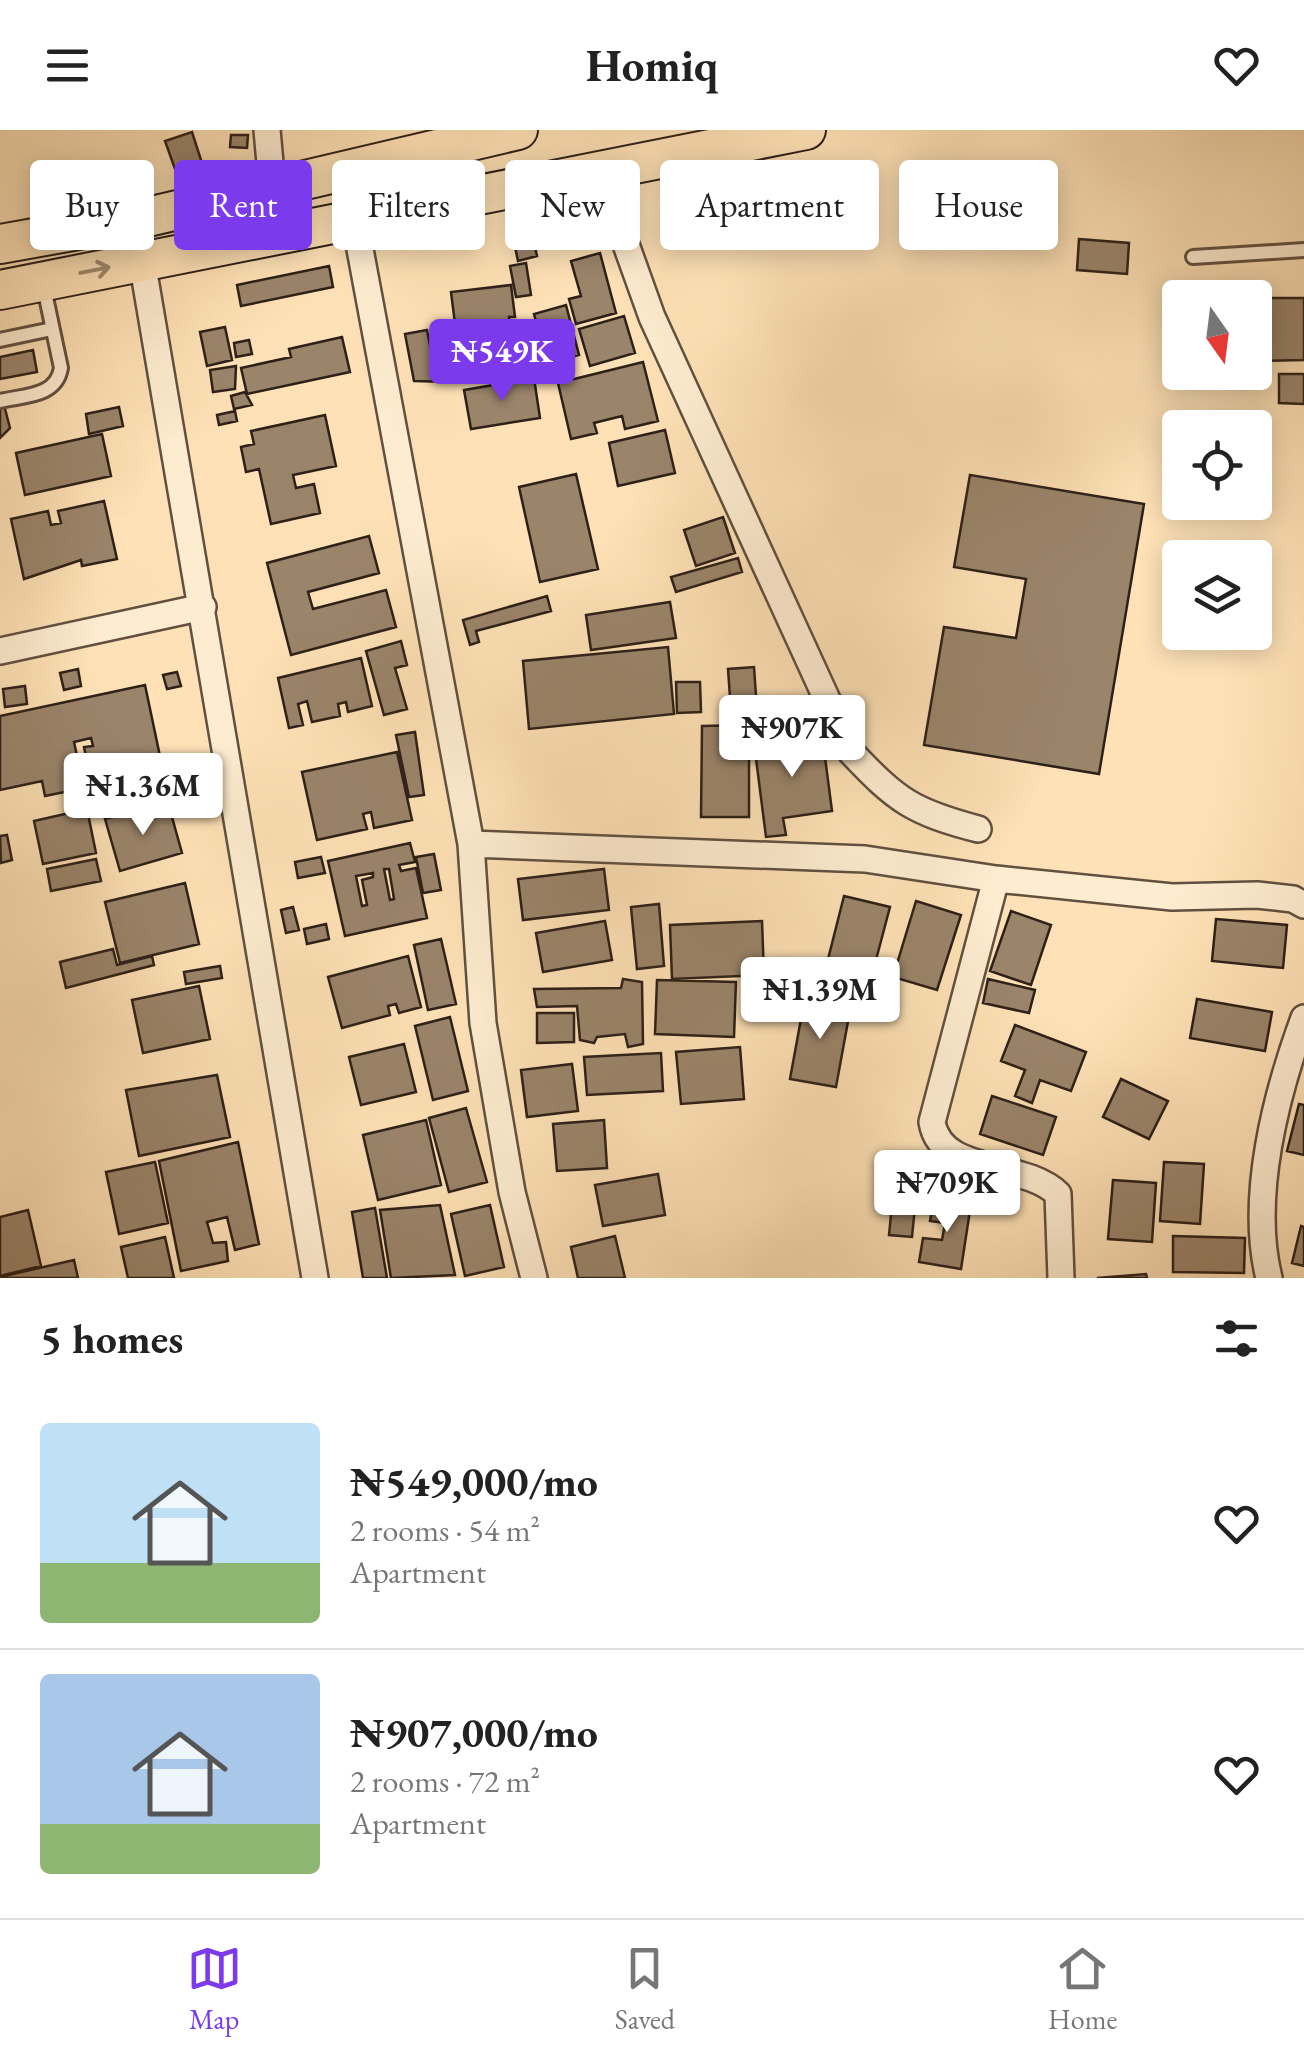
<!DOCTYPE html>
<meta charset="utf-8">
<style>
:root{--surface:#fff;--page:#f6f6f6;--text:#222;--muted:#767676;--line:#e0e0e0;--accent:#7c3aed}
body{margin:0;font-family:"EB Garamond",serif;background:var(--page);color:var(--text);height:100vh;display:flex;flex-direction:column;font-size:38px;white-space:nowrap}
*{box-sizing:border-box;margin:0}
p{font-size:32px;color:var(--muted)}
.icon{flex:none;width:55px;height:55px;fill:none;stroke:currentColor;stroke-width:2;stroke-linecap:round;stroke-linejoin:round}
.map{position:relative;height:1148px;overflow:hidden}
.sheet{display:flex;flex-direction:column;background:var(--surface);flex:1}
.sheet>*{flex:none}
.top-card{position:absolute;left:30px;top:30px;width:1245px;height:90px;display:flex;gap:20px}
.needle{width:65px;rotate:166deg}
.controls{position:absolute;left:1162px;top:150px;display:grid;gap:20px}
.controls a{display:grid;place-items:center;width:110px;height:110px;border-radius:10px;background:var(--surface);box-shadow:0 5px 25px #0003;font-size:50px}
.price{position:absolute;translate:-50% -85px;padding:0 22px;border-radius:10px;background:#fff;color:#222;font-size:32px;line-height:65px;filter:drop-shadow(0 2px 5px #0008)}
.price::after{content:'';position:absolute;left:50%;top:60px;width:30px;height:22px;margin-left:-15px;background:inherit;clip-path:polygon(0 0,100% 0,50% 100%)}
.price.current{background:var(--accent);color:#fff}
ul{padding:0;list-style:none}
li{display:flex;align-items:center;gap:30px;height:250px;padding:0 40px}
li+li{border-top:2px solid var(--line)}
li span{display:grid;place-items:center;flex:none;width:280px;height:200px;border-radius:10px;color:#555}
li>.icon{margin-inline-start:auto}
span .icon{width:120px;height:120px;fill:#fffc;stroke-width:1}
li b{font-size:42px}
h2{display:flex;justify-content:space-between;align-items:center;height:120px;padding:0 40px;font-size:42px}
.tag{padding:0 35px;border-radius:10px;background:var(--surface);box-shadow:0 5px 25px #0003;font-size:35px;line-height:90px}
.tag.current{background:var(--accent);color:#fff}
header{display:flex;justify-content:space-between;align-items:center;height:130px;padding:0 40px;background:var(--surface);font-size:45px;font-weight:700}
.tab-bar{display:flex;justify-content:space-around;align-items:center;height:140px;border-top:2px solid var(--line);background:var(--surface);font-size:28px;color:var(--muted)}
.tab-bar a{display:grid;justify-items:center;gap:5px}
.tab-bar .current{color:var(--accent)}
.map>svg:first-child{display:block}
.building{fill:#9a846a;stroke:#2d2018;stroke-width:2.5;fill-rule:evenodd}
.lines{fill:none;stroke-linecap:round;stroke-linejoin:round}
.service-casing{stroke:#615040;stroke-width:18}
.minor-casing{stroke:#615040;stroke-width:30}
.primary-casing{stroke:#2d2018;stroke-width:42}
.service{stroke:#feecd0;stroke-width:12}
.minor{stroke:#feecd0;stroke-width:25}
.primary{stroke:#fee1b6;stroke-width:38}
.oneway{stroke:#a08a6f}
</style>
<header><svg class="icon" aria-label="menu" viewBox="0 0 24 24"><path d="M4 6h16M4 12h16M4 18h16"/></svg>Homiq<svg class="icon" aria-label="heart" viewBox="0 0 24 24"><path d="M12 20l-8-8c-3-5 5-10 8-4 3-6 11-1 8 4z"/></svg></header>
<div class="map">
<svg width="1304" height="1148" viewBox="0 0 1304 1148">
<rect width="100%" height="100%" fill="#fee1b6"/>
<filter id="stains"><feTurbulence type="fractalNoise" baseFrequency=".002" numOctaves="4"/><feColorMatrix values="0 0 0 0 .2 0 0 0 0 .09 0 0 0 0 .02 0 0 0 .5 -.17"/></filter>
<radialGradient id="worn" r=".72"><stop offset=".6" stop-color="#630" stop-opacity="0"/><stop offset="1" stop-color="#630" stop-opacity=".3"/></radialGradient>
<path class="building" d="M192 2 201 30 175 39 165 11Z
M231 5H248L247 18 230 17Z
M602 82 606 105 560 114 556 91Z
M531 99 537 126 518 131 512 103Z
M1079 109 1129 113 1127 144 1077 140Z
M600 123 616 183 576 194 569 169 581 166 571 131Z
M526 133 531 165 516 167 510 136Z
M329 136 333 157 241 176 237 155Z
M511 155 515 187H509L512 210 518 209 522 241 462 249 451 162Z
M1255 168H1304V230L1255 231Z
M566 175 579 225 547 234 534 184Z
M624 186 635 223 590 236 579 199Z
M225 197 232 230 207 236 200 202Z
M427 200 433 230 452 231 451 252 414 251 405 204Z
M342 207 350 242 247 264 241 238 291 227 289 219Z
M249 210 252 224 236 227 234 213Z
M33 220 37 242 0 249V227Z
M643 232 658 291 625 299 622 286 594 293 597 303 571 309 558 253Z
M236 236 235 259 213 262 210 240Z
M1279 244H1304V274L1279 273Z
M534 248 540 288 471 299 464 260Z
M245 262 252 275 234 279 231 266Z
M3 271 10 298 0 308V272Z
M119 277 123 296 89 304 86 284Z
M235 281 237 291 219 295 217 285Z
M325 285 336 336 293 345 296 358 314 354 320 383 271 394 259 339 246 342 241 317 254 314 251 301Z
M665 300 675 343 618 356 609 313Z
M102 304 111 346 25 365 16 323Z
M576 344 598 439 540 452 519 357Z
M970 345 1144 374 1099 644 924 615 944 497 1016 508 1026 449 954 437Z
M104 371 117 429 82 436 81 430 24 449 11 389 48 381 51 395 61 393 58 381Z
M723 387 735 423 696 436 684 400Z
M369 406 379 443 308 462 313 479 386 460 396 497 291 525 267 433Z
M738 428 742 442 676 462 671 447Z
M547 466 551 481 476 501 479 512 470 515 463 490Z
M670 472 676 508 591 520 586 485Z
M401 511 407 535 395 538 407 579 384 585 366 521Z
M668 517 674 584 529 599 523 531Z
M361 528 372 576 348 582 346 572 338 574 340 586 312 592 307 571 298 574 303 595 289 598 278 548Z
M754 537 757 580 731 582 728 539Z
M78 539 81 556 64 560 60 543Z
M177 542 181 556 167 559 163 545Z
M676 552H700L701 582 677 583Z
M145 555 165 650 143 655 141 647 93 662 84 617 93 616 91 608 74 612 84 658 45 666 42 651 0 660V586Z
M25 556 27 574 5 577 3 559Z
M749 595V687H701L702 596Z
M415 602 424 665 409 667 396 605Z
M822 604 832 681 783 688 786 705 766 707 754 613Z
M397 622 412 690 374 698 371 682 363 684 367 699 317 710 302 642Z
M147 678 149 685 170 680 182 723 120 741 105 689Z
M87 679 96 723 43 734 34 691Z
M7 705 12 730 1 733 0 706Z
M410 713 415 732 399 735 401 741 416 738 427 788 345 806 328 731ZM384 739H389L394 769 390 770ZM373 743V747L362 750 367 775 362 776 356 746Z
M434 724 441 760 423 763 416 727Z
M321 727 325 743 298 748 295 732Z
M96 729 101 751 51 761 47 739Z
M604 739 609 780 523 790 518 749Z
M185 753 199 814 120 833 105 772Z
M844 766 890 777 872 845 844 837 842 845 825 841Z
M916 771 961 785 937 860 893 847Z
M659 774 664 836 637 839 631 777Z
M293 777 299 800 286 803 281 780Z
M1011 781 1051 795 1031 855 990 841Z
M1216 789 1287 795 1283 838 1212 831Z
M605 791 612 830 543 842 536 803Z
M762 791 764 845 672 849 670 795Z
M326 794 329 809 307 814 304 799Z
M441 809 456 874 428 880 414 815Z
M113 819 117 835 152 826 154 835 66 858 60 832Z
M408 826 421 877 399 883 396 874 388 876 390 885 342 898 328 847Z
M220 836 222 848 186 854 184 842Z
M623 849 642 852 643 914 628 917 625 904 597 907 594 913 580 910 577 876 537 877 534 859 621 858Z
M988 849 1035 860 1029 883 983 873Z
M657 850 736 852 734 907 655 904Z
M199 856 210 909 143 923 132 870Z
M805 867 851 875 836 957 790 949Z
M1197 869 1272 882 1265 921 1190 908Z
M537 883H574V912L537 913Z
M450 887 468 961 433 970 415 896Z
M1015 895 1086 922 1071 961 1040 950 1032 973 1015 966 1025 940 1001 931Z
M404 914 416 962 361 975 349 927Z
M740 917 744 969 681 974 676 922Z
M661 923 663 961 587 965 584 927Z
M572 934 578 981 527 987 521 940Z
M217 945 230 1007 139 1026 126 960Z
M1121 949 1168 971 1149 1009 1103 987Z
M992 966 1056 987 1043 1025 980 1004Z
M1299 974 1304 975V1025L1287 1021Z
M466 978 487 1052 449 1062 429 988Z
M426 990 441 1055 378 1070 363 1005Z
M604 990 607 1038 557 1041 553 994Z
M238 1012 259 1114 235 1120 227 1087 207 1092 213 1113 226 1112 228 1131 181 1141 159 1031Z
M155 1032 168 1093 119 1104 106 1042Z
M1164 1032 1204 1034 1200 1094 1160 1091Z
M658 1044 665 1085 603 1096 595 1055Z
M1113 1050 1156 1053 1152 1112 1108 1109Z
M894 1054 917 1056 912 1107 889 1105Z
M934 1068 971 1074 961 1139 919 1132 923 1108 942 1110 945 1093 930 1091Z
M440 1075 455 1145 391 1148 380 1080Z
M490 1075 504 1137 465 1146 451 1084Z
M375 1078 387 1148H363L352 1082Z
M28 1080 41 1136 0 1146V1087Z
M1301 1096 1304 1097V1136L1292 1133Z
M615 1106 625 1148H578L571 1117Z
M1173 1106 1245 1108 1244 1143 1173 1142Z
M165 1107 174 1148H128L121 1117Z
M74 1130 78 1148H0V1147Z
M1146 1144 1147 1148H1097Z"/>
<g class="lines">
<g class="service-casing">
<path id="service" d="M1193 127 1304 120
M0 210 52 199
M0 271C25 265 56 267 61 238L43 153"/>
</g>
<g class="minor-casing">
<path id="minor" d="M267 0 272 55
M600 42 652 187 851 622C897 671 913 682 978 699
M354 87 471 714 483 893 512 1062 534 1148
M135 90 315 1148
M0 521 203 477
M471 714 865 729 996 749 1172 767 1257 765 1293 769 1304 775
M996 749 932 992C941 1046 1023 1030 1058 1064L1061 1148
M1269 1148C1249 1068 1276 964 1304 888"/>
</g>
<g class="primary-casing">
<path id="primary" d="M0 114 135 90 518 0
M0 160 806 0"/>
</g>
<use href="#service" class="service"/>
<use href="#minor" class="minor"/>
<use href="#primary" class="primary"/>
</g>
<defs><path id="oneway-shaft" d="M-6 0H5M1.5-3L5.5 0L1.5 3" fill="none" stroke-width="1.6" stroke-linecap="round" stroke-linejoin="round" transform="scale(2.5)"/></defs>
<use class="oneway" href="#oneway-shaft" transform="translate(95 140) rotate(-11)"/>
<rect width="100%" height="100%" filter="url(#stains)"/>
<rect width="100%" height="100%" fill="url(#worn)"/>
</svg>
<div class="controls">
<a><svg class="needle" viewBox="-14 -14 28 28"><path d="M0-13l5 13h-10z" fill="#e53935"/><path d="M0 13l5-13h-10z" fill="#767676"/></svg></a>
<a><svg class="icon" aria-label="locate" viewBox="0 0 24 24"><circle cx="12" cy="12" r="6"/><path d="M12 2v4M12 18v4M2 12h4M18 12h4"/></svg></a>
<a><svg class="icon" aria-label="layers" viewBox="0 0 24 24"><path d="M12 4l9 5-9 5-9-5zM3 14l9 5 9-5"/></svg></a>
</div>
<b class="price current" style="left:502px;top:274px">₦549K</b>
<b class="price" style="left:792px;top:650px">₦907K</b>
<b class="price" style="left:143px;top:708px">₦1.36M</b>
<b class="price" style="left:820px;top:912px">₦1.39M</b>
<b class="price" style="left:947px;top:1105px">₦709K</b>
<div class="top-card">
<a class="tag">Buy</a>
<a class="tag current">Rent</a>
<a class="tag">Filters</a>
<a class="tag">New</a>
<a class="tag">Apartment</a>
<a class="tag">House</a>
</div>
</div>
<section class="sheet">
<h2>5 homes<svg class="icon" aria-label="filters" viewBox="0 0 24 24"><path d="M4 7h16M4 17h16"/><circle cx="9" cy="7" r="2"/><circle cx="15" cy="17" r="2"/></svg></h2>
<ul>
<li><span style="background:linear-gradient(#bfe0f5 70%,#8fb573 0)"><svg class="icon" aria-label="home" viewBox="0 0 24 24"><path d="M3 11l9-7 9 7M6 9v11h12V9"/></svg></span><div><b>₦549,000/mo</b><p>2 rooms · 54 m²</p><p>Apartment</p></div><svg class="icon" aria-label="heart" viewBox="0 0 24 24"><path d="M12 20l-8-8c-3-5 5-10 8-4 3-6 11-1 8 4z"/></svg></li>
<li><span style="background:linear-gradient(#a9c7e8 75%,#8fb573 0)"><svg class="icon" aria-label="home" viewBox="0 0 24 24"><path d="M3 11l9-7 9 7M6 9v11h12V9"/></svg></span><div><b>₦907,000/mo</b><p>2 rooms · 72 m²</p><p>Apartment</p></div><svg class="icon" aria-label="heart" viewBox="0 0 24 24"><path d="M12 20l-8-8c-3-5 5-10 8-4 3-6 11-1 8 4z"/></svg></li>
</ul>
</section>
<nav class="tab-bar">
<a class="current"><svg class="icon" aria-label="map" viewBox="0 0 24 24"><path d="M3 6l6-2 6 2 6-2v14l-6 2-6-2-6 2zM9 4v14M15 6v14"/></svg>Map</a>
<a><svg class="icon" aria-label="saved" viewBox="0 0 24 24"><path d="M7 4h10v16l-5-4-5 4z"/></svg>Saved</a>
<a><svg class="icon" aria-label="home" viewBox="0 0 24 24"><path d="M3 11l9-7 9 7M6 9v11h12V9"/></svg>Home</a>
</nav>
